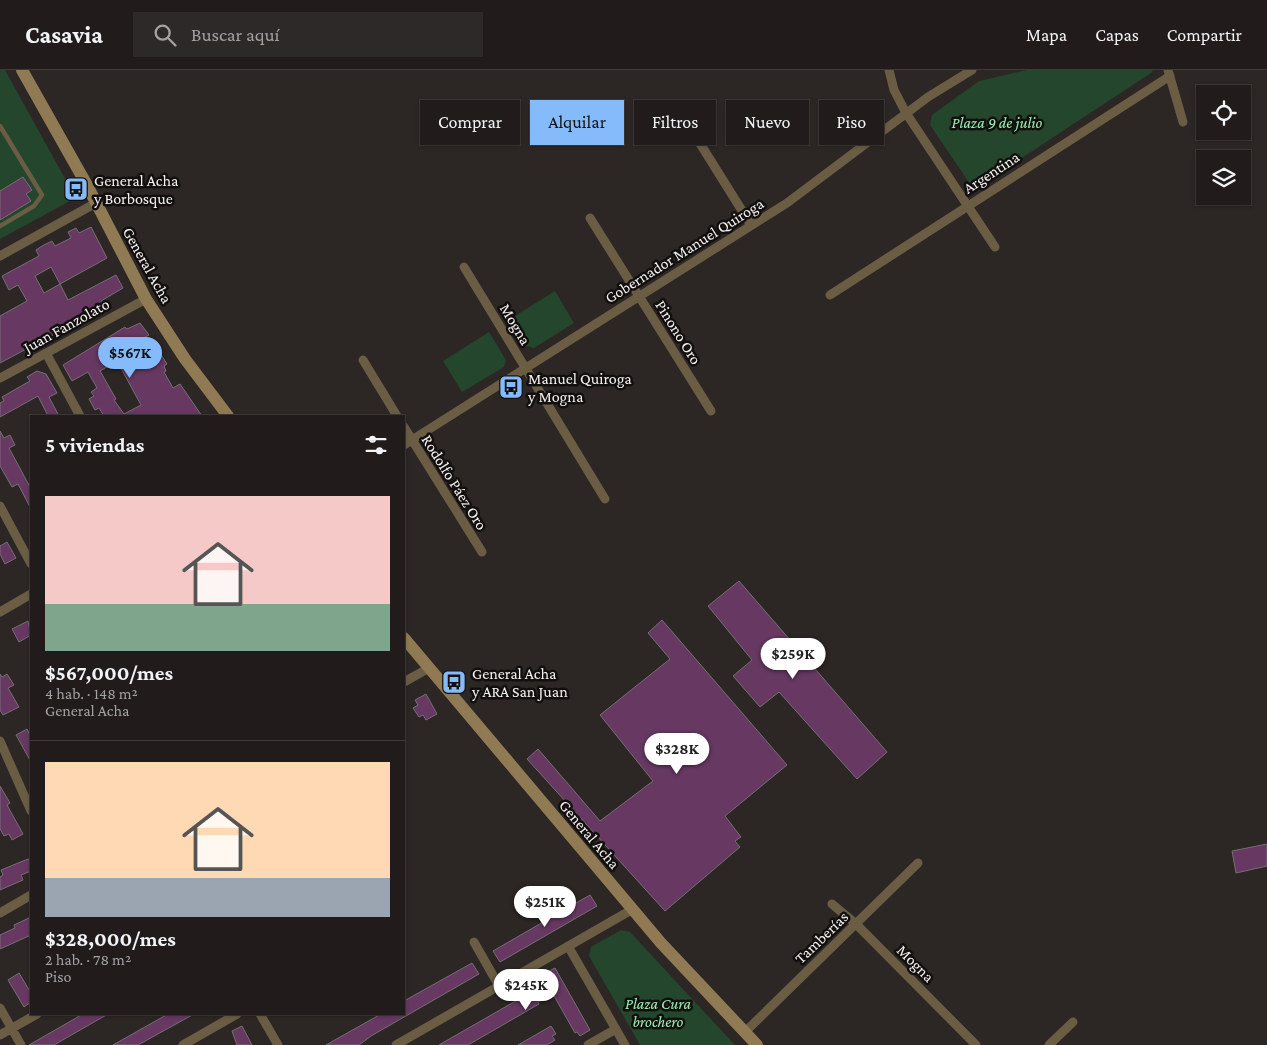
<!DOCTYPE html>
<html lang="es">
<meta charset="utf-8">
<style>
:root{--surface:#211c1b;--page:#2d2928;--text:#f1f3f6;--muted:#a2a1a3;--line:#3e3a3a;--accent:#86bbfb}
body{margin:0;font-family:"Crimson Pro",serif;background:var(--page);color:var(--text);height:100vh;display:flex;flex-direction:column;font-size:19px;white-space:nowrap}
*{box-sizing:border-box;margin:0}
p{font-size:16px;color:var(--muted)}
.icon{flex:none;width:28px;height:28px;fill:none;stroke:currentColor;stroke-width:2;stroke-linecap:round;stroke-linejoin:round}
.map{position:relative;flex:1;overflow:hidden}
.side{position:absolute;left:30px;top:345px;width:375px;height:600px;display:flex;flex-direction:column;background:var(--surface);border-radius:0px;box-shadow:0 1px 4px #0004,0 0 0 1px var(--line)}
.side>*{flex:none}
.top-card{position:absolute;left:420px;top:30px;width:475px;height:45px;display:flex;gap:10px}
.controls{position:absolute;left:1196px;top:15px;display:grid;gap:10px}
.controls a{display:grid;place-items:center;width:55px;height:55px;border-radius:0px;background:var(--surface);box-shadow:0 1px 4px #0004,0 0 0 1px var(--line);font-size:25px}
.price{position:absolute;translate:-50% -42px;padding:0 11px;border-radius:18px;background:#fff;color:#222;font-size:16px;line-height:32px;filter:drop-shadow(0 1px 2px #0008)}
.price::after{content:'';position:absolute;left:50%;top:30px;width:15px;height:11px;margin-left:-8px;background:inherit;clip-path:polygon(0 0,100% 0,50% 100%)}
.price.selected{background:var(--accent);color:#111}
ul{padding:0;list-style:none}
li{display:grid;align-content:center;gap:10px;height:265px;padding:0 15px}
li+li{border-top:1px solid var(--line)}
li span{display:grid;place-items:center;height:155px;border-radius:0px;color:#555}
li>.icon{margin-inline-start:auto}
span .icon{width:90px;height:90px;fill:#fffc;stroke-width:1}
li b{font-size:21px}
h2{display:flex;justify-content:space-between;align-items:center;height:60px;padding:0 15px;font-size:21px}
.tag{padding:0 18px;border-radius:0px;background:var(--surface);box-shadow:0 1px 4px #0004,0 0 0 1px var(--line);font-size:18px;line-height:45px}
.tag.selected{background:var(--accent);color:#111}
header{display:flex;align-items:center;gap:30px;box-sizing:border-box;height:70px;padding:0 25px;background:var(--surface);border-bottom:1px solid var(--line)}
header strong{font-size:24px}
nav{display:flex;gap:28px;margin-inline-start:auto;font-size:18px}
.search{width:350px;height:45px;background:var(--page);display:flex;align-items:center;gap:12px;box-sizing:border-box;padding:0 18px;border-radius:0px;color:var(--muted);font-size:19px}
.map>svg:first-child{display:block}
.green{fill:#24462d}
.building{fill:#663862;stroke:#756f74;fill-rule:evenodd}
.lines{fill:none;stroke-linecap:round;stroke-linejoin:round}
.service{stroke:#6a5d44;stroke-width:4.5}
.minor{stroke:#6a5d44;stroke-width:9}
.secondary{stroke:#907a53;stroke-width:12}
.labels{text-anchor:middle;stroke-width:5;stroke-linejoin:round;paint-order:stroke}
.park-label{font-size:16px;font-style:italic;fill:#9befaf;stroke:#12100f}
.street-label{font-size:16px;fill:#f5f1ef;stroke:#12100f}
.poi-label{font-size:16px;fill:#f5f1ef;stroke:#12100f;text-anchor:start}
</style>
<header>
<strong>Casavia</strong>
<div class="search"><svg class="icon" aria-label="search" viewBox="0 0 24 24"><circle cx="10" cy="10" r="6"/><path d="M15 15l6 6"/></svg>Buscar aquí</div>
<nav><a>Mapa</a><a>Capas</a><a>Compartir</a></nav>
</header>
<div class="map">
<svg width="1267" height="975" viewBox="0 0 1267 975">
<rect width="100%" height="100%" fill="#2c2624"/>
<path class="green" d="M0 0H5L73 123 70 131 0 169Z
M1027 0H1153L1151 3 979 116 970 114 930 55 932 45 979 11Z
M555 221 574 253 534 278 526 276 510 249Z
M489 262 506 290 504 297 462 322 443 291Z
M621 860 630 862 735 975H640L589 886 591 877Z"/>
<path class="building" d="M23 107 32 120 26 124 31 131 0 150V121Z
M91 157 107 188 60 214 68 230 116 205 123 218 101 231 102 233 93 238 96 242 0 293V246L27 231 18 215 9 220 2 206 39 186 36 180 42 176 52 171 55 176 71 168 68 162 76 158 79 163ZM51 197 60 214 44 223 35 206Z
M140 253 149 265 134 273 145 292 160 283 167 294 164 296 166 301 164 302 173 318 180 314 202 346H104L99 338 95 340 89 329 94 326 91 322 97 318 88 302 72 311 63 295 125 257 127 259ZM117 291 141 335 124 344 114 330 116 329 100 301Z
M37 301 46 304 57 323 49 327 59 346H48L38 326 0 347V333L4 331 2 327 30 311 27 307Z
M0 361 4 368 10 365 15 375 9 378 31 419V439L18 414 12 417 0 396Z
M7 472 16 488 5 494 0 484V476Z
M739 511 887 682 857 709 779 622 760 637 733 606 752 590 708 536Z
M662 550 787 695 725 746 741 767 735 771 740 777 665 841 527 689 538 679 600 751 653 711 600 645 670 589 648 563Z
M28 551 31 565 19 572 12 559Z
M0 604 2 607 7 604 14 615 8 618 19 637 3 645 0 640Z
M426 624 437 644 426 650 423 645 419 647 413 638 418 635 415 630Z
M27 659 31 667V692L16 665Z
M0 716 10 733 7 735 23 764 12 770 9 764 4 766 0 759Z
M1267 774V796L1236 803 1232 781Z
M28 789 31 790V801L21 805 23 810 0 820V807L3 805 1 800Z
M590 825 597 836 500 892 493 881Z
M31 847V865L0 879V865L15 858 14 855Z
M472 893 479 904 371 966 359 975H326L381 944H404V931Z
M555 898 590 960 580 966 577 962 575 963 553 924 538 932 539 934 468 975H439L547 913 543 904Z
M19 903 31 923V932L24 937 8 910Z
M83 944H108L54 975H29Z
M168 944H194L138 975H113Z
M242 956 252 975H237L232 961Z
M551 956 556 964 552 966 555 970 547 975H518Z"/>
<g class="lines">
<path class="service" d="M0 56 42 125 34 136 0 156"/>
<path class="minor" d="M889 0 894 20 906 43 995 177
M1168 0 1183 52
M691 59 751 155
M590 148 711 341
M0 186 96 133
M464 197 605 429
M830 225 1170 6
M46 283 80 346
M363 290 397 346
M0 308 146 229
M404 357 482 482
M404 375 787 133 928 27 972 0
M0 436 31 494
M0 542 31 524
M404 612 429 598
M0 671 31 741
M832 834 856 854 976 975
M0 843 31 825
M474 872 499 916
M568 876 625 975
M0 938 21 975
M260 944 278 975
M745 962 918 793
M0 965 37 944
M183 975 237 944
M396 975 633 839
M588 975 616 959
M1049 975 1073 952"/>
<path class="secondary" d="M22 0 88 117 146 229 185 289 228 346
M404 568 661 873 757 975"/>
</g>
<defs>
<g id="bus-square" transform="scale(1.25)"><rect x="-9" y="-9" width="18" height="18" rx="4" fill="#86bbfb" stroke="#12100f"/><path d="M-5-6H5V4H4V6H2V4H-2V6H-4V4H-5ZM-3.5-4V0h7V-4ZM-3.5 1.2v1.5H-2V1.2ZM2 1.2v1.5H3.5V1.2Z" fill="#111"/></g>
</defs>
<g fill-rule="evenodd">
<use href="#bus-square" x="76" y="119"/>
<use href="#bus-square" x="511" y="317"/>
<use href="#bus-square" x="454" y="612"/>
</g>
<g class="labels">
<g class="park-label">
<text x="997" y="58">Plaza 9 de julio</text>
<text x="658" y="939">Plaza Cura<tspan x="658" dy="18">brochero</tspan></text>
</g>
<g class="street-label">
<text transform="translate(991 102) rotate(-33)" y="6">Argentina</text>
<text transform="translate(684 180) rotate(-32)" y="6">Gobernador Manuel Quiroga</text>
<text transform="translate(148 195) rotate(61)" y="6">General Acha</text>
<text transform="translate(516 254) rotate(59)" y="6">Mogna</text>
<text transform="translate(66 255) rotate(-29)" y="6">Juan Fanzolato</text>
<text transform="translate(679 262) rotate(58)" y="6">Pinono Oro</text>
<text transform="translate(455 412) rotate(58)" y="6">Rodolfo Páez Oro</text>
<text transform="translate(590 764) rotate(50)" y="6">General Acha</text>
<text transform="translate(821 867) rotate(-44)" y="6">Tamberías</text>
<text transform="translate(916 893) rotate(45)" y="6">Mogna</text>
</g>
<g class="poi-label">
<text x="94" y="116">General Acha<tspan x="94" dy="18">y Borbosque</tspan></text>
<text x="528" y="314">Manuel Quiroga<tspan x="528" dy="18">y Mogna</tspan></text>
<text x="472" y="609">General Acha<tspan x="472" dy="18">y ARA San Juan</tspan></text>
</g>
</g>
</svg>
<div class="controls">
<a><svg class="icon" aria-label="locate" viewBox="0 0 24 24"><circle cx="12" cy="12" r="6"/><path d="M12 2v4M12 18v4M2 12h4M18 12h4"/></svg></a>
<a><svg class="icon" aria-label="layers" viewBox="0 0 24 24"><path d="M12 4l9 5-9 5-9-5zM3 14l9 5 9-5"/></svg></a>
</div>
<b class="price selected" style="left:130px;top:309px">$567K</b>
<b class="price" style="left:793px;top:610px">$259K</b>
<b class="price" style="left:677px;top:705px">$328K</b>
<b class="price" style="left:545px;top:858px">$251K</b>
<b class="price" style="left:526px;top:941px">$245K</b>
<div class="top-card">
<a class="tag">Comprar</a>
<a class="tag selected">Alquilar</a>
<a class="tag">Filtros</a>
<a class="tag">Nuevo</a>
<a class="tag">Piso</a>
</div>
<section class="side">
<h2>5 viviendas<svg class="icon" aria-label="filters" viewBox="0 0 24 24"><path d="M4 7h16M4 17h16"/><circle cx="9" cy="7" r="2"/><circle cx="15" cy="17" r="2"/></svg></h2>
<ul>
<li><span style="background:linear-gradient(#f6c9c9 70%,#7fa58c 0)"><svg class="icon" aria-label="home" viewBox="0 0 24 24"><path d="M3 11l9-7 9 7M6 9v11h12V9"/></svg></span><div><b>$567,000/mes</b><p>4 hab. · 148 m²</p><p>General Acha</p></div></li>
<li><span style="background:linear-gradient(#ffd9b3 75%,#9aa5b1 0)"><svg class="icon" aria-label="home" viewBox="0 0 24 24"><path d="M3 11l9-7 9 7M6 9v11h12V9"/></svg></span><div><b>$328,000/mes</b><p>2 hab. · 78 m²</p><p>Piso</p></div></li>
</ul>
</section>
</div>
